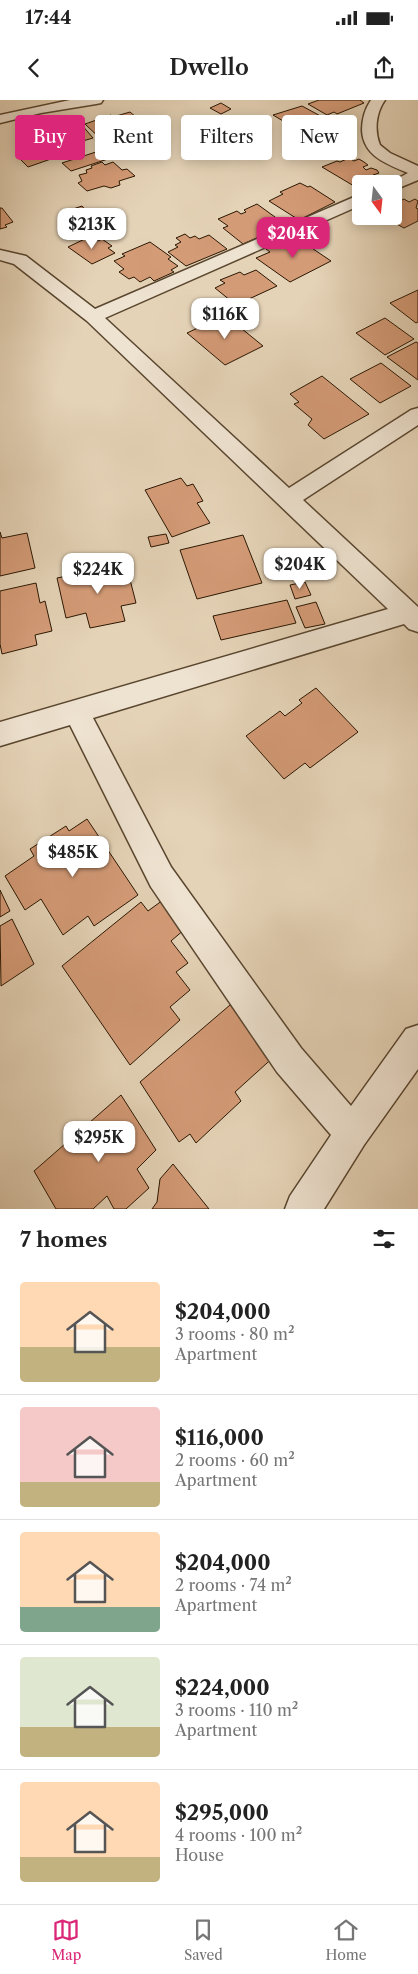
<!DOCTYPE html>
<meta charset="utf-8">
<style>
:root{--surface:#fff;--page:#f2f2f2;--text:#222;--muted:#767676;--line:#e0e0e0;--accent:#db2777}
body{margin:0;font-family:"Libre Caslon Text",serif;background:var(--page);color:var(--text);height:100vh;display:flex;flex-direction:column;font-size:19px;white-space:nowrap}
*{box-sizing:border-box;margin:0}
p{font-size:16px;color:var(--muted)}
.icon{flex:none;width:28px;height:28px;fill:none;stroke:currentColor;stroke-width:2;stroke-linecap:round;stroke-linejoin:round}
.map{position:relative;height:1109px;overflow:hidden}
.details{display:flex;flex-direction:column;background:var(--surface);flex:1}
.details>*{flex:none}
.top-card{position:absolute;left:15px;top:15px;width:389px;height:45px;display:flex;gap:10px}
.needle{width:32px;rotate:165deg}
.tools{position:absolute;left:352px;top:75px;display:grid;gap:10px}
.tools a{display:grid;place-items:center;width:50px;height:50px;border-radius:5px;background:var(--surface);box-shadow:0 2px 12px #0003;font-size:25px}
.price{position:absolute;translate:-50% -42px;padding:0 11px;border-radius:10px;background:#fff;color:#222;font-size:16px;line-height:32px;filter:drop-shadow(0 1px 2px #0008)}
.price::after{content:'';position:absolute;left:50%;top:30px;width:15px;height:11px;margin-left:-8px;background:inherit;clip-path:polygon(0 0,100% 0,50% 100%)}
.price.on{background:var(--accent);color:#fff}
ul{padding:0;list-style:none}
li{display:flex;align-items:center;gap:15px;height:125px;padding:0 20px}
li+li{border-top:1px solid var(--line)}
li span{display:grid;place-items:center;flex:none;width:140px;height:100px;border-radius:5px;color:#555}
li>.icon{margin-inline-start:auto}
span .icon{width:60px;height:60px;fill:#fffc;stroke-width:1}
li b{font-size:21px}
h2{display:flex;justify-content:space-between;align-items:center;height:60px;padding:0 20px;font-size:21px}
.chip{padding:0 18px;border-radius:5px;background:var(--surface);box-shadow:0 2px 12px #0003;font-size:18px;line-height:45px}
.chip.on{background:var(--accent);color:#fff}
.status{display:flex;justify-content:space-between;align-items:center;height:35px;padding:0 25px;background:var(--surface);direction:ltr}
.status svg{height:14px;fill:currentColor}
header{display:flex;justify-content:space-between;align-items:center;height:65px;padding:0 20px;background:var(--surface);font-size:22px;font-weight:600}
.menu{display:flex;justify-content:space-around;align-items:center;height:70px;border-top:1px solid var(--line);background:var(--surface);font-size:14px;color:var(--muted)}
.menu a{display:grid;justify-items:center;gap:2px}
.menu .on{color:var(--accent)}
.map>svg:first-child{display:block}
.building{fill:#d49b77;stroke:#2a1702}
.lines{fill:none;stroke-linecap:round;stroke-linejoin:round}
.minor-casing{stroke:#59462f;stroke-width:3}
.minor{fill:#eee2d0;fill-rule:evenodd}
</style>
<div class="status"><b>17:44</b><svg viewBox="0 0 49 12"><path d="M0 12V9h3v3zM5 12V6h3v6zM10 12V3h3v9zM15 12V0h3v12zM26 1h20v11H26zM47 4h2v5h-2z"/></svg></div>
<header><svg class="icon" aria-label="back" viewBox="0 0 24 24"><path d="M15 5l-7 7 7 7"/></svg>Dwello<svg class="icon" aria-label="share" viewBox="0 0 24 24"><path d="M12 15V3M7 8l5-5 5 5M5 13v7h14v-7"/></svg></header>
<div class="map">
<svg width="418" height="1109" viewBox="0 0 418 1109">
<rect width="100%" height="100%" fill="#e5d3b7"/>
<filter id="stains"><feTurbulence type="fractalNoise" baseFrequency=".004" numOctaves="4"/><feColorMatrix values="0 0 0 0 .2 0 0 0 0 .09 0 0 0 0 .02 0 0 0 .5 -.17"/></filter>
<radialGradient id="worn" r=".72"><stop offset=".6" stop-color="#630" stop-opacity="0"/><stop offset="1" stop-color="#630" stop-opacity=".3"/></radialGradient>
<path class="building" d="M319 0H360L364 3 337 14 334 12 327 15 308 4Z
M221 3 231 9 221 14 210 8Z
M302 6 337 25 310 37 273 15Z
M130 12 151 30 106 44 85 24 111 15 113 17Z
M81 24 93 38 76 43 64 28Z
M63 44 71 52 28 67 19 58Z
M99 51 108 59 71 71 62 63Z
M349 58 354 61 359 59 364 62 368 65 363 67 366 70 371 68 377 70 379 73 373 75 380 79 370 84H361V88L359 89 322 67 337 61 340 62Z
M102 62 105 65 113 62 122 70 127 69 135 76 119 81 120 85 111 88 104 86 87 91 78 83 82 81 79 75 87 73 86 70 92 68 91 66Z
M300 83 308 87 310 86 335 102 299 120 269 101 283 94 280 92Z
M404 99 409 102 415 99 418 101 416 108 418 109V121L404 128 393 122 388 124 376 116H394V104Z
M257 104 286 125 243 144 223 128 228 126 218 119 237 111 241 114 246 112 244 110Z
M82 106 88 113 77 117 70 110Z
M0 108H2L13 122 5 125 7 127 0 129Z
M185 134 190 138 195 136 199 139 209 135 227 149 186 166 168 152 178 147 175 145 181 142 176 138Z
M91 136 98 141 102 139 112 146 108 148 115 153 92 164 68 147Z
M297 138 331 161 290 182 256 158 270 152 266 149 281 141 285 144Z
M150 142 171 157 168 159 178 166 171 170 174 172 154 181 150 177 140 182 134 177 129 179 119 172 124 169 114 161 125 156 122 154Z
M256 170 277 186 236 205 215 188 225 183 220 180 240 172 244 175Z
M418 190V222L416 223 390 203Z
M225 215 263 246 225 265 187 233Z
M385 218 414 239 385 255 356 233Z
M416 242 418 243V280L387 257Z
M381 263 411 286 380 303 350 279Z
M322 276 369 314 324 339 308 325 312 319 294 304 299 302 290 294Z
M181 378 187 386 193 384 203 401 197 403 210 423 172 437 145 390Z
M0 432 2 438 27 433 35 468 0 476Z
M166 434 169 443 151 447 148 437Z
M243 435 262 483 197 499 180 450Z
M126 464 136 503 121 506 125 521 90 528 86 513 66 518 57 478Z
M305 482 311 495 295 499 290 485Z
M36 483 40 503 45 501 52 531 35 535 37 545 2 554 0 544V491Z
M287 500 296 523 221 540 213 516Z
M316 502 325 524 305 528 296 507Z
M316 588 358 632 310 668 305 663 284 679 246 636 280 611 285 616 302 603 299 600Z
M87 719 138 795 94 826 88 816 63 835 41 799 25 810 5 776 34 756 30 749 66 726 69 731Z
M0 790 10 811 0 817Z
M163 800 185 829 171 841 188 863 176 872 190 890 170 907 180 920 130 965 62 866 141 802 148 811Z
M12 819 34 864 1 886 0 826Z
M237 899 277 954 235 992 241 1001 196 1043 190 1034 179 1042 140 982Z
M121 995 156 1050 137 1069 149 1088 126 1109H114L107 1096 93 1109H56L34 1071Z
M173 1064 209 1109H152L157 1102 160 1079Z"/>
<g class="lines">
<g class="minor-casing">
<path id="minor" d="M70 0H103L101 3 96 4 41 13 0 23V15Z
M371 0H385C376 13 374 30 380 45L390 53 418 66V80L394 90V84H387L408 73C387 64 363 56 362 30 362 19 365 9 371 0Z
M361 94V105L105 218 289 388 411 310 418 308V325L303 400 418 507V532L409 529 404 524 93 618 171 767 301 948 351 1006 406 929 418 925V969L364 1045 324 1109H285L290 1096 331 1035 277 972 151 787 70 625 0 646V622L388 509 87 221 14 164 0 160V150L26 156 95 209Z"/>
</g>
<use href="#minor" class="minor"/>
</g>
<rect width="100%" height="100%" filter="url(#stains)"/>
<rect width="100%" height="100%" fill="url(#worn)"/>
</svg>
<div class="tools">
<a><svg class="needle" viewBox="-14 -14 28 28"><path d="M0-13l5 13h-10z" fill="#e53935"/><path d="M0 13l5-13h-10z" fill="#767676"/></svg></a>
</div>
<b class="price" style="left:92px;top:150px">$213K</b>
<b class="price on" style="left:293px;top:159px">$204K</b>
<b class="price" style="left:225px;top:240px">$116K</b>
<b class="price" style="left:300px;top:490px">$204K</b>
<b class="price" style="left:98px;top:495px">$224K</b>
<b class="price" style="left:73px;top:778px">$485K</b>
<b class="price" style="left:99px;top:1063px">$295K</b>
<div class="top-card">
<a class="chip on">Buy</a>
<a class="chip">Rent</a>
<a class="chip">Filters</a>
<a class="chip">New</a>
</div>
</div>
<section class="details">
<h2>7 homes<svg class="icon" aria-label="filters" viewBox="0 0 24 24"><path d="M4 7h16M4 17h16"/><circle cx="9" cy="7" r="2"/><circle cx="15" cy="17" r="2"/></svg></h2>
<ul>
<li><span style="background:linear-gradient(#ffd9b3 65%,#c2b280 0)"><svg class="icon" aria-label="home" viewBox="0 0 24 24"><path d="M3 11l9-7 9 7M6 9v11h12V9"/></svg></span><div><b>$204,000</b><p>3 rooms · 80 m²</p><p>Apartment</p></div></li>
<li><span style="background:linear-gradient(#f6c9c9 75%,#c2b280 0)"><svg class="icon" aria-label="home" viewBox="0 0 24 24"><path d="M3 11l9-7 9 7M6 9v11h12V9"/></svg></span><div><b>$116,000</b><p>2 rooms · 60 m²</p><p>Apartment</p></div></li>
<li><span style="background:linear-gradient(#ffd9b3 75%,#7fa58c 0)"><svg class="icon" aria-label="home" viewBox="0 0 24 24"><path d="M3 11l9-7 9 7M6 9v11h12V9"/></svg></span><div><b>$204,000</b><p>2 rooms · 74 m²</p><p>Apartment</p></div></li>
<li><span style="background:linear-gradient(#dfe7d0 70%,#c2b280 0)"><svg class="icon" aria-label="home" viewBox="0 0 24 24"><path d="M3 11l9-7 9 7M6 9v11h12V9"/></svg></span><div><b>$224,000</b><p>3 rooms · 110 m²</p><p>Apartment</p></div></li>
<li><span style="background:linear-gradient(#ffd9b3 75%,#c2b280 0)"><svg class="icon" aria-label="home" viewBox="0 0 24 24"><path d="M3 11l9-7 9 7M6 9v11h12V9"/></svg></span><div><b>$295,000</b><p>4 rooms · 100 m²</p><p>House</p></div></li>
</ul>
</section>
<nav class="menu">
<a class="on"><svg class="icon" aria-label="map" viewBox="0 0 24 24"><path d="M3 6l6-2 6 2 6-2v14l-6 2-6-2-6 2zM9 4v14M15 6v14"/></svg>Map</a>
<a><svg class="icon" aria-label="saved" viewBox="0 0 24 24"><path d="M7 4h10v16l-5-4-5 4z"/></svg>Saved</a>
<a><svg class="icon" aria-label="home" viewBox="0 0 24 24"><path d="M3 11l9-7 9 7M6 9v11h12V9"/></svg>Home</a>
</nav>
